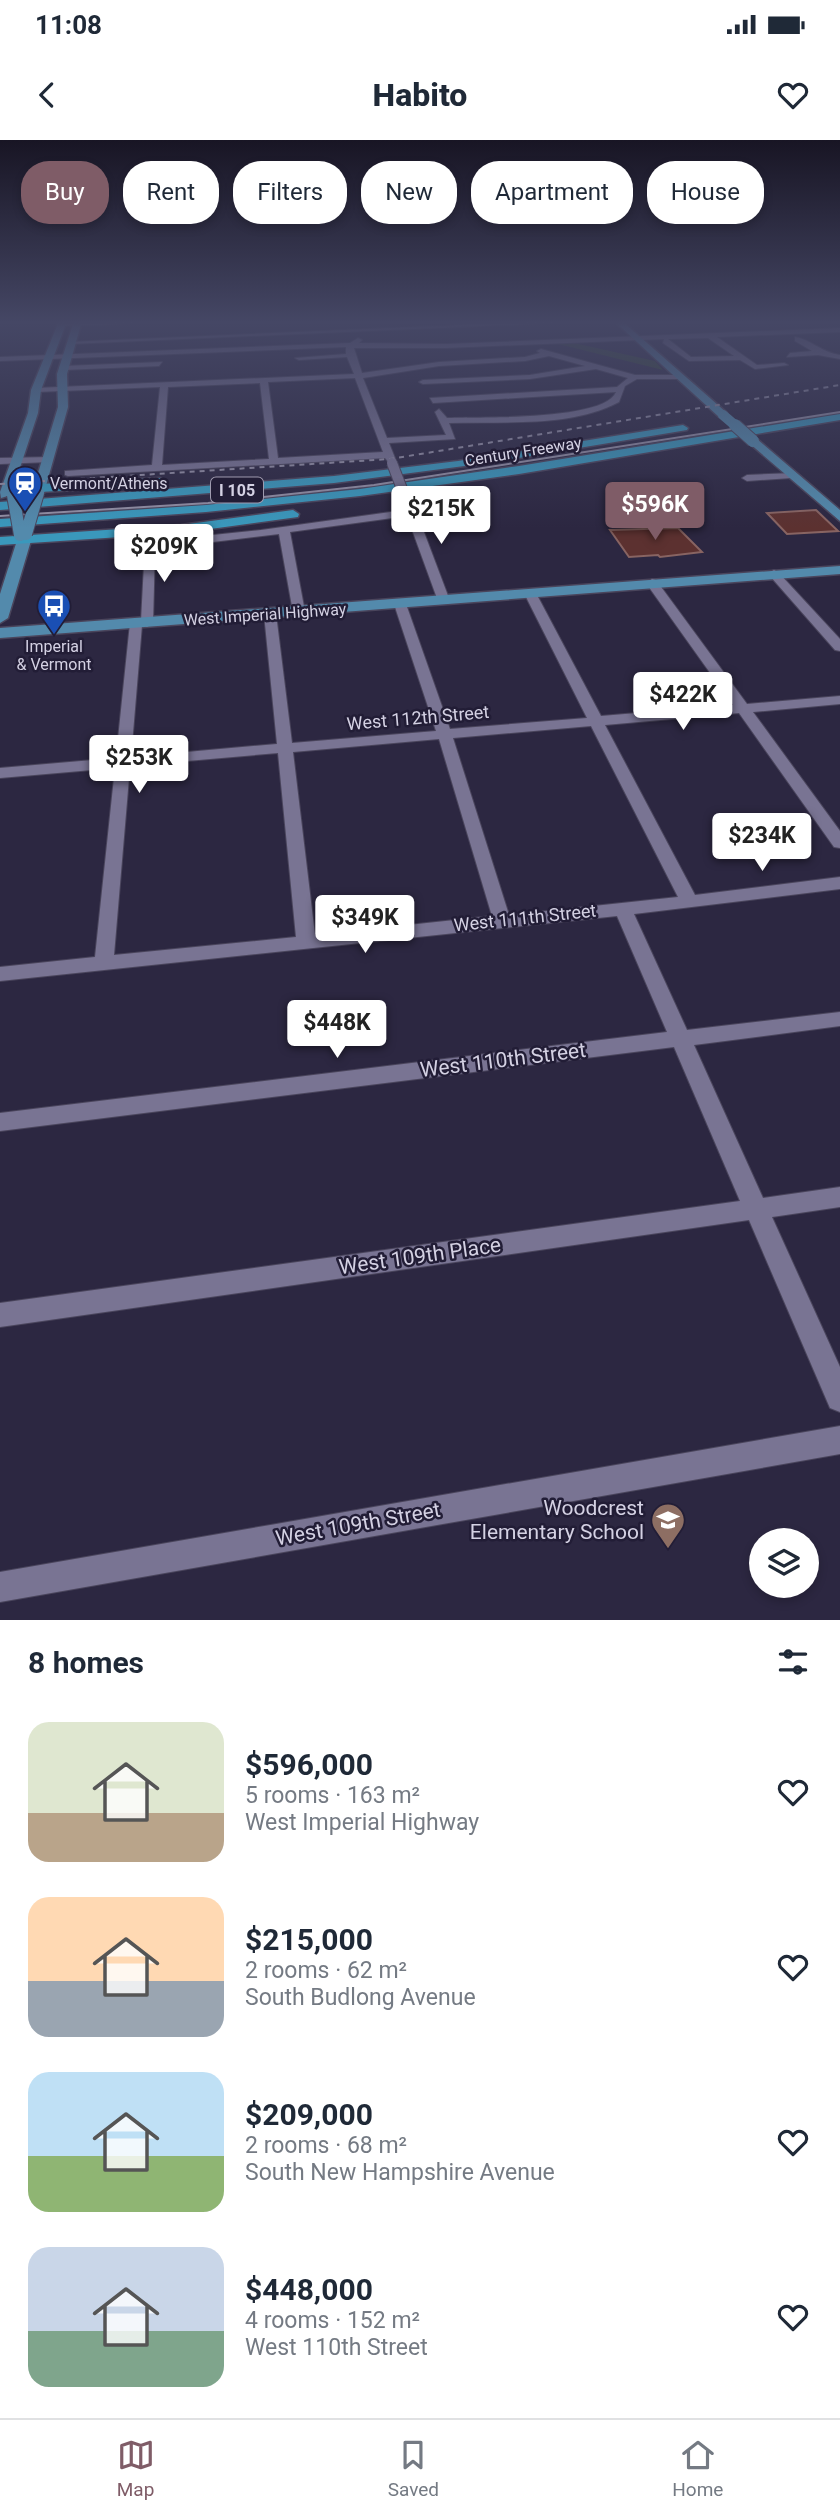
<!DOCTYPE html>
<meta charset="utf-8">
<style>
:root{--surface:#fff;--page:#f2f2f3;--text:#1f2937;--muted:#747a83;--line:#e0e1e3;--accent:#7f5c67}
body{margin:0;font-family:Roboto,sans-serif;background:var(--page);color:var(--text);height:100vh;display:flex;flex-direction:column;font-size:26px;white-space:nowrap}
*{box-sizing:border-box;margin:0}
p{font-size:23px;color:var(--muted)}
.icon{flex:none;width:38px;height:38px;fill:none;stroke:currentColor;stroke-width:2;stroke-linecap:round;stroke-linejoin:round}
.map{position:relative;height:1480px;overflow:hidden}
.drawer{display:flex;flex-direction:column;background:var(--surface);flex:1}
.drawer>*{flex:none}
.banner{position:absolute;left:21px;top:21px;width:798px;height:63px;display:flex;gap:14px}
.tools{position:absolute;left:749px;top:1388px;display:grid;gap:14px}
.tools a{display:grid;place-items:center;width:70px;height:70px;border-radius:50%;background:var(--surface);box-shadow:0 4px 10px #0003;font-size:35px}
.price{position:absolute;translate:-50% -60px;padding:0 16px;border-radius:7px;background:#fff;color:#222;font-size:23px;line-height:46px;filter:drop-shadow(0 2px 4px #0008)}
.price::after{content:'';position:absolute;left:50%;top:42px;width:21px;height:16px;margin-left:-10px;background:inherit;clip-path:polygon(0 0,100% 0,50% 100%)}
.price.on{background:var(--accent);color:#fff}
ul{padding:0;list-style:none}
li{display:flex;align-items:center;gap:21px;height:175px;padding:0 28px}
li span{display:grid;place-items:center;flex:none;width:196px;height:140px;border-radius:21px;color:#555}
li>.icon{margin-inline-start:auto}
span .icon{width:84px;height:84px;fill:#fffc;stroke-width:1}
li b{font-size:30px}
h2{display:flex;justify-content:space-between;align-items:center;height:84px;padding:0 28px;font-size:30px}
.pill{padding:0 24px;border-radius:28px;background:var(--surface);box-shadow:0 4px 10px #0003;font-size:24px;line-height:63px}
.pill.on{background:var(--accent);color:#fff}
.status{display:flex;justify-content:space-between;align-items:center;height:49px;padding:0 35px;background:var(--surface);direction:ltr}
.status svg{height:19px;fill:currentColor}
header{display:flex;justify-content:space-between;align-items:center;height:91px;padding:0 28px;background:var(--surface);font-size:32px;font-weight:800}
.tab-bar{display:flex;justify-content:space-around;align-items:center;height:98px;border-top:2px solid var(--line);background:var(--surface);font-size:19px;color:var(--muted)}
.tab-bar a{display:grid;justify-items:center;gap:4px}
.tab-bar .on{color:var(--accent)}
.map>svg:first-child{display:block}
.green{fill:#344831}
.building{fill:#5c3130;stroke:#886462;stroke-width:2}
.lines{fill:none;stroke-linecap:round;stroke-linejoin:round}
.minor-casing{stroke:#4a455c;stroke-width:2}
.major-casing{stroke:#4a455c;stroke-width:3}
.highway-casing{stroke:#4a455c;stroke-width:3}
.minor{fill:#797493;fill-rule:evenodd}
.major{fill:#538aac;fill-rule:evenodd}
.highway{fill:#3a98bc;fill-rule:evenodd}
.tram{stroke:#938fa4;stroke-width:2}
.rail{stroke:#938fa4;stroke-width:2;stroke-dasharray:5 5;stroke-linecap:butt}
.minor-bridge-casing{stroke:#4a455c;stroke-width:12;stroke-linecap:butt}
.major-bridge-far1-casing{stroke:#4a455c;stroke-width:10;stroke-linecap:butt}
.major-bridge-casing{stroke:#4a455c;stroke-width:14;stroke-linecap:butt}
.minor-bridge{stroke:#797493;stroke-width:10}
.major-bridge-far1{stroke:#538aac;stroke-width:10}
.major-bridge{stroke:#538aac;stroke-width:12}
.labels{text-anchor:middle;stroke-width:5;stroke-linejoin:round;paint-order:stroke}
.far-street-label{font-size:16px;fill:#d4d1e3;stroke:#221d36}
.far-poi-label{font-size:16px;fill:#d4d1e3;stroke:#221d36;text-anchor:start}
.shield{fill:#221d36;stroke:#9f9baf;stroke-width:2}
.shield-label{font-size:16px;font-weight:bold;fill:#d4d1e3}
.street-label{font-size:18px;fill:#d4d1e3;stroke:#221d36}
.near-street-label{font-size:21px;fill:#d4d1e3;stroke:#221d36}
.near-poi-label{font-size:21px;fill:#d4d1e3;stroke:#221d36;text-anchor:end}
</style>
<div class="status"><b>11:08</b><svg viewBox="0 0 49 12"><path d="M0 12V9h3v3zM5 12V6h3v6zM10 12V3h3v9zM15 12V0h3v12zM26 1h20v11H26zM47 4h2v5h-2z"/></svg></div>
<header><svg class="icon" aria-label="back" viewBox="0 0 24 24"><path d="M15 5l-7 7 7 7"/></svg>Habito<svg class="icon" aria-label="heart" viewBox="0 0 24 24"><path d="M12 20l-8-8c-3-5 5-10 8-4 3-6 11-1 8 4z"/></svg></header>
<div class="map">
<svg width="840" height="1480" viewBox="0 0 840 1480">
<rect width="100%" height="100%" fill="#2c2741"/>
<path class="green" d="M554 203H574L655 221 663 230Z"/>
<path class="building" d="M816 370 838 391 787 394 767 373Z
M678 388 702 412 660 417 658 415 629 417 610 390Z"/>
<g class="lines">
<g class="minor-casing">
<path id="minor" d="M142 181 139 183 62 186 58 184Z
M549 181H593L71 204 67 202Z
M840 188V192L717 197 757 225 784 223 788 225 755 229 740 220 689 221 663 203 664 199 446 208H354L362 233 439 222 525 217 540 213 537 211 541 209 635 235H680L684 237 680 239H637L625 246 619 262C570 288 503 281 449 283L455 299 389 303 397 323 392 326 385 318 68 336 65 335V331L152 325 160 247 36 252 32 250 36 248 354 234 347 217 299 220 295 218 346 214V207L0 221V217L350 203 358 198 362 200 359 203 446 204ZM708 198 734 216 691 217 668 199ZM549 216 585 226 530 235 423 240 419 242 423 244 530 239 596 229 628 238 617 247 430 258 433 263 616 252C605 281 476 277 447 278L439 269 435 272 446 295 387 298 363 238 439 226 525 221ZM355 238 383 312 278 318 268 242ZM260 243 269 319 162 325 168 247Z
M795 197C810 199 821 212 840 215V219L818 215 787 217 790 213 812 211 795 201Z
M162 222 159 226 63 230 59 228 63 226Z
M52 317V321L49 322 0 324V318Z
M794 333V337L791 338 747 341 742 338 747 335Z
M408 360 413 363 450 461 448 464 438 461 407 376 290 392 305 472 299 476 293 472 279 394 155 409 153 483 147 487 142 485 131 617 277 604 264 474 270 470 276 474 292 603 436 591 394 464 400 460 406 464 450 589 587 578 525 455 531 451 537 455 601 576 733 565 646 443 652 439 656 440 747 564 840 556V564L753 572 840 691V708L834 707 739 573 605 585 695 755 840 737V749L634 774 687 890 840 872V886L694 905 763 1058 840 1047V1067L772 1077 840 1227V1272L830 1268 749 1080 0 1187V1163L740 1061 674 907 0 991V973L667 892 617 776 0 841V827L95 817 115 628 0 638V628L116 618 130 483 136 479 141 481 145 405 155 401 261 390 405 370 403 363ZM591 586 678 757 509 775 453 598ZM439 599 492 776 315 795 293 612ZM278 613 296 797 114 815 130 626Z
M774 430 778 432 840 499V511L835 510 770 436V432Z
M840 1286V1314L0 1462V1432Z"/>
</g>
<g class="major-casing">
<path id="major" d="M59 181H67L41 250 38 273 11 355 1 358 0 352 28 273 31 250Z
M74 181H82L67 234 68 267 44 353 38 357 32 353 58 267 57 234Z
M614 181H622L727 273V277H719Z
M749 299H757L840 370V381L749 303Z
M26 390 33 394 8 478 0 483V454L19 394Z
M840 426V434L0 498V488Z"/>
</g>
<g class="highway-casing">
<path id="highway" d="M840 274V280L519 334 360 356 206 372 0 387V379L206 365 360 349 519 326Z
M683 285 688 288 687 290 495 322 334 343 0 370V362L334 336 458 321Z
M160 338 166 342 164 345 40 352 34 348 40 344Z
M293 370 299 374 298 377 181 393 0 405V397L181 385Z"/>
</g>
<use href="#minor" class="minor"/>
<use href="#major" class="major"/>
<use href="#highway" class="highway"/>
<path class="tram" d="M0 376 208 363 374 345 840 272"/>
<path class="rail" d="M0 344 390 319 840 245"/>
<g class="minor-bridge-casing">
<path id="minor-bridge" d="M392 323 407 362"/>
</g>
<g class="major-bridge-far1-casing">
<path id="major-bridge-far1" d="M723 275 737 287"/>
</g>
<g class="major-bridge-casing">
<path id="major-bridge" d="M735 285 753 301
M13 355 20 395
M26 394 38 353"/>
</g>
<use href="#minor-bridge" class="minor-bridge"/>
<use href="#major-bridge-far1" class="major-bridge-far1"/>
<use href="#major-bridge" class="major-bridge"/>
</g>
<linearGradient id="sky" x2="0" y2="1"><stop stop-color="#181524"/><stop offset="0.47" stop-color="#454765"/><stop offset="1" stop-color="#454765" stop-opacity="0"/></linearGradient>
<rect width="840" height="388" fill="url(#sky)"/>
<defs>
<g id="station-pin" transform="scale(1.75)"><path d="M0 17L-7.5 6A9.5 9.5 0 1 1 7.5 6Z" fill="#1a4fb4" stroke="#221d36"/><path d="M-3-6H3Q5-6 5-4V2Q5 4 3 4L4.5 6H3L1.5 4h-3L-3 6H-4.5L-3 4Q-5 4-5 2V-4Q-5-6-3-6ZM-3.5-4v3h7v-3ZM-3.5 1v1.5H-2V1ZM2 1v1.5H3.5V1Z" fill="#fff"/></g>
<g id="bus-pin" transform="scale(1.75)"><path d="M0 17L-7.5 6A9.5 9.5 0 1 1 7.5 6Z" fill="#1a4fb4" stroke="#221d36"/><path d="M-5-6H5V4H4V6H2V4H-2V6H-4V4H-5ZM-3.5-4V0h7V-4ZM-3.5 1.2v1.5H-2V1.2ZM2 1.2v1.5H3.5V1.2Z" fill="#fff"/></g>
<g id="school-pin" transform="scale(1.75)"><path d="M0 17L-7.5 6A9.5 9.5 0 1 1 7.5 6Z" fill="#8d6e63" stroke="#221d36"/><path d="M0-5L7-2L0 1L-7-2ZM-4 1L0 2.5L4 1V4Q0 6-4 4Z" fill="#fff"/></g>
</defs>
<g fill-rule="evenodd">
<use href="#station-pin" x="25" y="343"/>
<use href="#bus-pin" x="54" y="466"/>
<use href="#school-pin" x="668" y="1380"/>
</g>
<g class="labels">
<g class="far-street-label">
<text transform="translate(523 311) rotate(-9)" y="6">Century Freeway</text>
<text transform="translate(265 474) rotate(-4)" y="6">West Imperial Highway</text>
</g>
<g class="far-poi-label">
<text x="50" y="349">Vermont/Athens</text>
<text x="54" y="512" text-anchor="middle">Imperial<tspan x="54" dy="18">&amp; Vermont</tspan></text>
</g>
<rect class="shield" x="211" y="337.5" width="52" height="25" rx="5"/>
<g class="shield-label">
<text x="237" y="356">I 105</text>
</g>
<g class="street-label">
<text transform="translate(418 578) rotate(-5)" y="6">West 112th Street</text>
<text transform="translate(525 778) rotate(-6)" y="6">West 111th Street</text>
</g>
<g class="near-street-label">
<text transform="translate(503 920) rotate(-7)" y="7">West 110th Street</text>
<text transform="translate(420 1116) rotate(-8)" y="7">West 109th Place</text>
<text transform="translate(358 1384) rotate(-10)" y="7">West 109th Street</text>
</g>
<g class="near-poi-label">
<text x="644" y="1375">Woodcrest<tspan x="644" dy="24">Elementary School</tspan></text>
</g>
</g>
</svg>
<div class="tools">
<a><svg class="icon" aria-label="layers" viewBox="0 0 24 24"><path d="M12 4l9 5-9 5-9-5zM3 14l9 5 9-5"/></svg></a>
</div>
<b class="price on" style="left:655px;top:402px">$596K</b>
<b class="price" style="left:441px;top:406px">$215K</b>
<b class="price" style="left:164px;top:444px">$209K</b>
<b class="price" style="left:683px;top:592px">$422K</b>
<b class="price" style="left:139px;top:655px">$253K</b>
<b class="price" style="left:762px;top:733px">$234K</b>
<b class="price" style="left:365px;top:815px">$349K</b>
<b class="price" style="left:337px;top:920px">$448K</b>
<div class="banner">
<a class="pill on">Buy</a>
<a class="pill">Rent</a>
<a class="pill">Filters</a>
<a class="pill">New</a>
<a class="pill">Apartment</a>
<a class="pill">House</a>
</div>
</div>
<section class="drawer">
<h2>8 homes<svg class="icon" aria-label="filters" viewBox="0 0 24 24"><path d="M4 7h16M4 17h16"/><circle cx="9" cy="7" r="2"/><circle cx="15" cy="17" r="2"/></svg></h2>
<ul>
<li><span style="background:linear-gradient(#dfe7d0 65%,#b9a48a 0)"><svg class="icon" aria-label="home" viewBox="0 0 24 24"><path d="M3 11l9-7 9 7M6 9v11h12V9"/></svg></span><div><b>$596,000</b><p>5 rooms · 163 m²</p><p>West Imperial Highway</p></div><svg class="icon" aria-label="heart" viewBox="0 0 24 24"><path d="M12 20l-8-8c-3-5 5-10 8-4 3-6 11-1 8 4z"/></svg></li>
<li><span style="background:linear-gradient(#ffd9b3 60%,#9aa5b1 0)"><svg class="icon" aria-label="home" viewBox="0 0 24 24"><path d="M3 11l9-7 9 7M6 9v11h12V9"/></svg></span><div><b>$215,000</b><p>2 rooms · 62 m²</p><p>South Budlong Avenue</p></div><svg class="icon" aria-label="heart" viewBox="0 0 24 24"><path d="M12 20l-8-8c-3-5 5-10 8-4 3-6 11-1 8 4z"/></svg></li>
<li><span style="background:linear-gradient(#bfe0f5 60%,#8fb573 0)"><svg class="icon" aria-label="home" viewBox="0 0 24 24"><path d="M3 11l9-7 9 7M6 9v11h12V9"/></svg></span><div><b>$209,000</b><p>2 rooms · 68 m²</p><p>South New Hampshire Avenue</p></div><svg class="icon" aria-label="heart" viewBox="0 0 24 24"><path d="M12 20l-8-8c-3-5 5-10 8-4 3-6 11-1 8 4z"/></svg></li>
<li><span style="background:linear-gradient(#c9d6e8 60%,#7fa58c 0)"><svg class="icon" aria-label="home" viewBox="0 0 24 24"><path d="M3 11l9-7 9 7M6 9v11h12V9"/></svg></span><div><b>$448,000</b><p>4 rooms · 152 m²</p><p>West 110th Street</p></div><svg class="icon" aria-label="heart" viewBox="0 0 24 24"><path d="M12 20l-8-8c-3-5 5-10 8-4 3-6 11-1 8 4z"/></svg></li>
</ul>
</section>
<nav class="tab-bar">
<a class="on"><svg class="icon" aria-label="map" viewBox="0 0 24 24"><path d="M3 6l6-2 6 2 6-2v14l-6 2-6-2-6 2zM9 4v14M15 6v14"/></svg>Map</a>
<a><svg class="icon" aria-label="saved" viewBox="0 0 24 24"><path d="M7 4h10v16l-5-4-5 4z"/></svg>Saved</a>
<a><svg class="icon" aria-label="home" viewBox="0 0 24 24"><path d="M3 11l9-7 9 7M6 9v11h12V9"/></svg>Home</a>
</nav>
